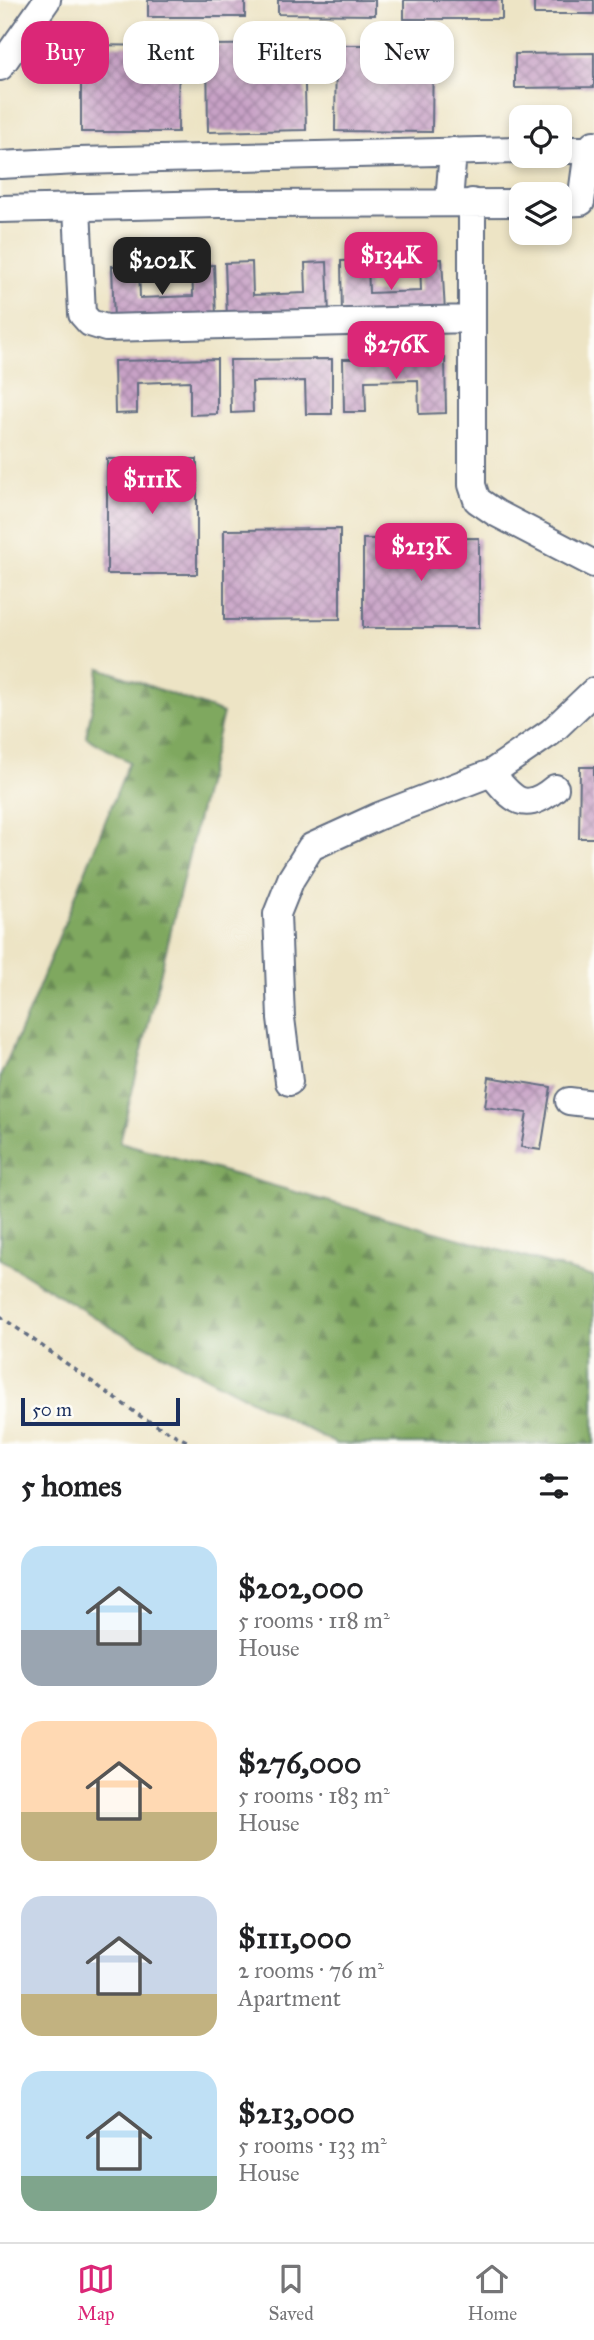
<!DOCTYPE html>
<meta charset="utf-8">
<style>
:root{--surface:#fff;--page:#f6f6f6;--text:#202124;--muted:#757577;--line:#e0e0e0;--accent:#db2777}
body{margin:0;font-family:"IM FELL Great Primer",serif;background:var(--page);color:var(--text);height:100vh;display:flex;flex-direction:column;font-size:26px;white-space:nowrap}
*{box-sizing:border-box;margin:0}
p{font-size:23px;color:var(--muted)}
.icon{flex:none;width:38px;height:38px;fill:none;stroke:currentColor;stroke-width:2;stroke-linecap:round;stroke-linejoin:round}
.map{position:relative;height:1444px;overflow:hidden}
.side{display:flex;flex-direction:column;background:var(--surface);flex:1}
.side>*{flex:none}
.guide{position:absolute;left:21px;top:21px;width:553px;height:63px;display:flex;gap:14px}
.buttons{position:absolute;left:509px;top:105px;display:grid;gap:14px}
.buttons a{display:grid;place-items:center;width:63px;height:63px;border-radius:14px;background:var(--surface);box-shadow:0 4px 10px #0003;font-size:35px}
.scale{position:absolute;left:21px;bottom:18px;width:159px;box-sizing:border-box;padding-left:7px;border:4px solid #1b2f5e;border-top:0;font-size:19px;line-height:24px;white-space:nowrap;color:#1b2f5e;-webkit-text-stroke:5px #fdfcf7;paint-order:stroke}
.price{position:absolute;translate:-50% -60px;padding:0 16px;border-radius:14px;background:var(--accent);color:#fff;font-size:23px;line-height:46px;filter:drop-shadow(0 2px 4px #0008)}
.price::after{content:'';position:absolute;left:50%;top:42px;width:21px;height:16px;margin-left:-10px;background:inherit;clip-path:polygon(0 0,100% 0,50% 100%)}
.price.active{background:#222;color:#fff}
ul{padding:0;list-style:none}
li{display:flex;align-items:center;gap:21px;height:175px;padding:0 21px}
li span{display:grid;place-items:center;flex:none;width:196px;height:140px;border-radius:21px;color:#555}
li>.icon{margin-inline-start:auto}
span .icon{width:84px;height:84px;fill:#fffc;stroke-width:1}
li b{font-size:30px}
h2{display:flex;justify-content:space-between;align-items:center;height:84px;padding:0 21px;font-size:30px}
.chip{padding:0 24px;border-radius:21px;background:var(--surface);box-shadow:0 4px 10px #0003;font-size:24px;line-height:63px}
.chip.active{background:var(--accent);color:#fff}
.tab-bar{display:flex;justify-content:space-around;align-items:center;height:98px;border-top:2px solid var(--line);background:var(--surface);font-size:19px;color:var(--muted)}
.tab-bar a{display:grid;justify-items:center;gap:4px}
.tab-bar .active{color:var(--accent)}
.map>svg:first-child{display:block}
.forest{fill:url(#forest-firs);stroke:#4d6c5e;stroke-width:2}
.building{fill:url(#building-cross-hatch)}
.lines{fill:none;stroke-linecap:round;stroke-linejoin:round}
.minor-casing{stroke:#646e82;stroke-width:30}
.path{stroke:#646e82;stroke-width:3.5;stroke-dasharray:5 5;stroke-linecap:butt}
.minor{stroke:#fff;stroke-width:26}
</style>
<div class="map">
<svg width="594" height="1444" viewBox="0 0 594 1444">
<defs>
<pattern id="forest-firs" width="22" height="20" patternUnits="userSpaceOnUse" patternTransform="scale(1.75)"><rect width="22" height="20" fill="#7fa85f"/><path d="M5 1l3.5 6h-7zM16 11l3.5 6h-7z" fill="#678952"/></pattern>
<pattern id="building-cross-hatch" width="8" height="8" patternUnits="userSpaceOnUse" patternTransform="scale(1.75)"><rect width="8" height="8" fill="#c8a2c6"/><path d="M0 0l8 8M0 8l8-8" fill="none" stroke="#a284a4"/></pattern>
</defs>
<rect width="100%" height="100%" fill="#fdfcf7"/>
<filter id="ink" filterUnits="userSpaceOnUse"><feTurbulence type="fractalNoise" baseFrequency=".0143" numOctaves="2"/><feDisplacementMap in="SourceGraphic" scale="14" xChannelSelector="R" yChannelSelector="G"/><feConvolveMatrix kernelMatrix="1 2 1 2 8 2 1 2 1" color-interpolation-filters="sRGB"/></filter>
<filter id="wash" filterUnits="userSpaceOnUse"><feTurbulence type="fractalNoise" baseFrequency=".00686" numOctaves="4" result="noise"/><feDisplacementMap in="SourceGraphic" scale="28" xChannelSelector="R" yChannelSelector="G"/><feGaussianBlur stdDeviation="1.57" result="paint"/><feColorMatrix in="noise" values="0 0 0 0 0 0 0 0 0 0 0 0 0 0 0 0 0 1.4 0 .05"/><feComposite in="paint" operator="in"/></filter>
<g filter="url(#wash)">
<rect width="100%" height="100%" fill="#ede4c5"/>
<path class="forest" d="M100 668 223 713 120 1142 594 1277V1444H336L112 1328 0 1259V1077L32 1004 129 762 86 737Z"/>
<g id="blocks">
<path class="building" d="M148 0H245V17H148Z
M278 0H375V15L278 14Z
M404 0H502V19H404Z
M534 0H594V14H534Z
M304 44 306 130 208 132 207 45Z
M81 45 179 46 178 132H81Z
M336 45H433L432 132 335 131Z
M594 53V87L515 88V54Z
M442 259 445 312 342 316 341 261 368 260 369 293 421 291 420 260Z
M252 262 253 295 306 293 305 263 327 262 329 315 227 318 225 263Z
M139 265 140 298 193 296 192 266 214 265 216 317 114 321 112 266Z
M445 358 446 413 419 414 418 380 365 381 366 412H344L343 359Z
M217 359V414L190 415V381L137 383V413L115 414 114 361Z
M332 359V414H306L305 381 252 382 253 412 231 413 230 360Z
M107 459H197V574H107Z
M340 529V619L224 620V530Z
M479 538V628H363V539Z
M580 767H594V838H579Z
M489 1077 551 1087 541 1150 521 1147 527 1113 485 1107Z"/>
</g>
</g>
<g filter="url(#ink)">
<use href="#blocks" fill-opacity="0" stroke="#646e82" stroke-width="2"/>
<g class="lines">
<g class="minor-casing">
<path id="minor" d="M0 67 47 0
M560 150H588
M0 165 78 161 522 150
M449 202 453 151
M472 202V485L477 500 496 513 594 564
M560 203 581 202 588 150 594 144
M77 207 82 314 90 323 106 328 472 319
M0 209 219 204 522 203
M491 773C513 800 524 814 555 788
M289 1082 281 1018 277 914 291 879 311 847 379 816 491 773 551 732 594 691
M569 1101 594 1104"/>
</g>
<path class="path" d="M0 1316 143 1418 192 1444"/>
<use href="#minor" class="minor"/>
</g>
</g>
</svg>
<div class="buttons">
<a><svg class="icon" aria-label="locate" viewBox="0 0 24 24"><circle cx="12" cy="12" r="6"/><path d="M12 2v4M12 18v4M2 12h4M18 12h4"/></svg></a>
<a><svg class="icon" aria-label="layers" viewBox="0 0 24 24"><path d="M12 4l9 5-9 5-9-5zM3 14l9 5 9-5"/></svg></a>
</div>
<div class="scale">50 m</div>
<b class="price" style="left:391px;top:292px">$134K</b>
<b class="price active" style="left:162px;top:297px">$202K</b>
<b class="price" style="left:396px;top:381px">$276K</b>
<b class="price" style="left:152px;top:516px">$111K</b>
<b class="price" style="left:421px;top:583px">$213K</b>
<div class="guide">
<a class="chip active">Buy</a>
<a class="chip">Rent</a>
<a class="chip">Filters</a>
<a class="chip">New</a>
</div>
</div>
<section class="side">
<h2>5 homes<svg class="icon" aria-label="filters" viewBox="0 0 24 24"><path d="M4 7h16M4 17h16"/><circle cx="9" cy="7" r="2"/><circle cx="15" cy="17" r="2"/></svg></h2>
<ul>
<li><span style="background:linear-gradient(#bfe0f5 60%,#9aa5b1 0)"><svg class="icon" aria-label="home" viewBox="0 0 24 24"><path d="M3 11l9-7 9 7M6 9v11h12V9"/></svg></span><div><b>$202,000</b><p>5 rooms · 118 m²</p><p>House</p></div></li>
<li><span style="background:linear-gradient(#ffd9b3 65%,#c2b280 0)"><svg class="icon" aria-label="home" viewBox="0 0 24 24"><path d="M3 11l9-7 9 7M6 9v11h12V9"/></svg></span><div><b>$276,000</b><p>5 rooms · 183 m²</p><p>House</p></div></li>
<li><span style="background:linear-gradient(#c9d6e8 70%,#c2b280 0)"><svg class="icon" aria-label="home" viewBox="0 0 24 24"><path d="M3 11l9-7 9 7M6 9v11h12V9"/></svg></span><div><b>$111,000</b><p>2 rooms · 76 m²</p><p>Apartment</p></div></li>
<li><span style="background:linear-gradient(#bfe0f5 75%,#7fa58c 0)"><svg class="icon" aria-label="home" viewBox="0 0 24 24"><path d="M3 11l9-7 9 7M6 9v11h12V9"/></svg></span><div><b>$213,000</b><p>5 rooms · 133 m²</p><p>House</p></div></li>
</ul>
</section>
<nav class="tab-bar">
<a class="active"><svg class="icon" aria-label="map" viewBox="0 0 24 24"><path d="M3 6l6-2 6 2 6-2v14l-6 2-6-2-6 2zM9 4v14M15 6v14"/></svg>Map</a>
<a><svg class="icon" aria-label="saved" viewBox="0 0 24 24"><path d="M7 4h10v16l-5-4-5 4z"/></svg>Saved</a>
<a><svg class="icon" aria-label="home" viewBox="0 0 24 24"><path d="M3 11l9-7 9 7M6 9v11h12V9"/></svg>Home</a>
</nav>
